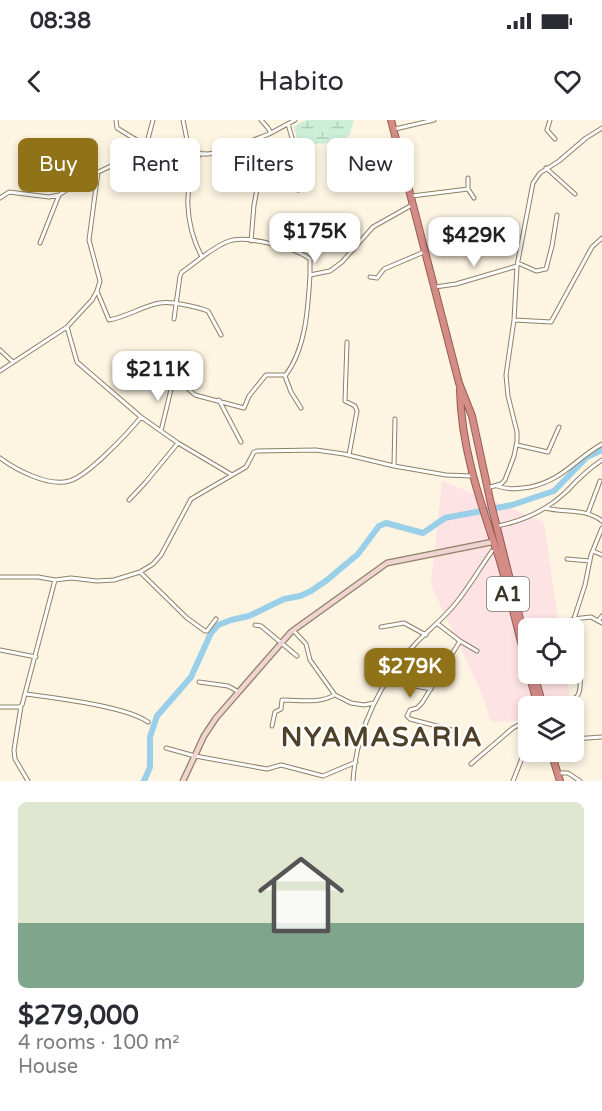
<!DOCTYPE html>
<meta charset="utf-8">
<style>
:root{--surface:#fff;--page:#f2f2f3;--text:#2b2b33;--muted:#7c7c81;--accent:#907318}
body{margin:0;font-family:"Varela Round",sans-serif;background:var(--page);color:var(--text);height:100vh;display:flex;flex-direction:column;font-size:22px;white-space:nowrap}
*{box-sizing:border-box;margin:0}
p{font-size:20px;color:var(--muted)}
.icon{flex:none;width:33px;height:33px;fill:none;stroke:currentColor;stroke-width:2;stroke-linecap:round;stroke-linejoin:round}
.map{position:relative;height:661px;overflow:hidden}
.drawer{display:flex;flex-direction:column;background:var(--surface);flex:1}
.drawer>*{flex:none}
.top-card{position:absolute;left:18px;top:18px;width:567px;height:54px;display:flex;gap:12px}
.fabs{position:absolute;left:518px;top:498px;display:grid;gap:12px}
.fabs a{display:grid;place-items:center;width:66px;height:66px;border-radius:9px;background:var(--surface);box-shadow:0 3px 9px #0003;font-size:30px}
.price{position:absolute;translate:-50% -51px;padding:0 14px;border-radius:12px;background:#fff;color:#222;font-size:20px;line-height:39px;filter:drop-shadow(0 2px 3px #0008)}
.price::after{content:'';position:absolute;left:50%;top:36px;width:18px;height:14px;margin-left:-9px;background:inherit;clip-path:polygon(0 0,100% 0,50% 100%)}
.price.on{background:var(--accent);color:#fff}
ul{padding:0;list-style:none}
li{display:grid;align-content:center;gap:12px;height:318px;padding:0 18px}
li span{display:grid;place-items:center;height:186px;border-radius:9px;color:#555}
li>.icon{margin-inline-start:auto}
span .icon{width:108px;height:108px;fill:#fffc;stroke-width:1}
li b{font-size:26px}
.pill{padding:0 21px;border-radius:9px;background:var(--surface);box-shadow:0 3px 9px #0003;font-size:21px;line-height:54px}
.pill.on{background:var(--accent);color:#fff}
.status{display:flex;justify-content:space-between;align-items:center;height:42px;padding:0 30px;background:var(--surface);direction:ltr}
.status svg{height:16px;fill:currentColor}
header{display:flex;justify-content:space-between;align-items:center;height:78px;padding:0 18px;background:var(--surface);font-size:27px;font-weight:600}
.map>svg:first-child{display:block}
.commercial{fill:#fee3e5}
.wetland{fill:url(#wetland-marsh)}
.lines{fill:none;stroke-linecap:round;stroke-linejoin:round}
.river{stroke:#9acfe9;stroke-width:6}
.minor-casing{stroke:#8f8065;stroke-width:5}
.secondary-casing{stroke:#8f8065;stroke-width:7}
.trunk-casing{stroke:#975b53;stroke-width:8}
.minor{stroke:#fff;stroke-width:3}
.secondary{stroke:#efd4d2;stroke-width:4.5}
.trunk{stroke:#d48c87;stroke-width:6}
.labels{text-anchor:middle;stroke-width:4.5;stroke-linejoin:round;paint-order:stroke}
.shield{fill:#fff;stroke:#76726a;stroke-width:1.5}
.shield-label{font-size:20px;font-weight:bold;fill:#3b352a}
.district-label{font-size:27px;font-weight:bold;letter-spacing:1.5px;fill:#4e4128;stroke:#fff}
</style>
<div class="status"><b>08:38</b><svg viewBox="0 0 49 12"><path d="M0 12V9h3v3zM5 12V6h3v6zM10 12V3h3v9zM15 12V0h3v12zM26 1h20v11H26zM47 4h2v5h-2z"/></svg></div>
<header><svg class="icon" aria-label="back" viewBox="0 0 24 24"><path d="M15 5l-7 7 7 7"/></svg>Habito<svg class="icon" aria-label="heart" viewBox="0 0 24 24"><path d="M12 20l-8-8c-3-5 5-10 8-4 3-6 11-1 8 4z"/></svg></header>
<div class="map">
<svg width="602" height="661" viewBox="0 0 602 661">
<defs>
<pattern id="wetland-marsh" width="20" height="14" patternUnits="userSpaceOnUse" patternTransform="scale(1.5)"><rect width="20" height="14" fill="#cdeed9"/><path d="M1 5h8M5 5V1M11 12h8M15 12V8" fill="none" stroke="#b1cdba"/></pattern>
</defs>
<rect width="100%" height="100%" fill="#fdf4e2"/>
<path class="commercial" d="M442 361 544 402 559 508H528V554H566L571 586H528V600L491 602 481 572 431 465Z"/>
<path class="wetland" d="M307 0H354L350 14 345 19 322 24 319 23 303 28 298 20 294 8 296 5Z"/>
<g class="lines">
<path class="river" d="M144 661 150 647V617L157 596 191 557 211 513 218 505 231 500 249 496 284 479 300 476 311 471 327 460 358 434 379 406 386 403 423 413 445 398 512 385 554 371 587 337 602 330"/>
<g class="minor-casing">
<path id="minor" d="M116 0 117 8 151 29
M183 0 187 20 185 33
M261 0 268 8 271 13
M550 0 547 10 555 19
M395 9 434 0
M146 26 153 0
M293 32 296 43 303 53 298 70
M200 33C182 65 185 105 202 137
M546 48 575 74
M468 58V69
M412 76 468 69 474 78
M0 78 9 72 49 77 59 75 82 60 144 30 208 34 225 31 269 14 295 0
M251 121 254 85 258 64 282 38 295 28 288 4
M40 123 59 75
M518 143 536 151 546 149 552 126 557 95
M370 157 377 158 384 149 424 132
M435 167 456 164 517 146
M97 171 109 200C127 197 142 186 160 183 171 181 198 187 208 191L221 215
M174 199 180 156 182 152C197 142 212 127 229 121 246 115 296 128 310 139V155
M515 200 551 202 592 127 602 118
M67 207 77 242 141 297
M347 222 345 281 355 286 357 291 349 335
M0 230 13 242
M0 251 67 207 92 180 97 171 100 161 89 120 98 52
M169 252 195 275 244 288 249 276 266 255H284
M219 280 241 322
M301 288 291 272 285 256C306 229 308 188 310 155L330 151 342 142 373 107 412 85
M161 311 174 257
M517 325 548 332 559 307
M0 338C16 350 49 367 69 361 87 357 129 312 141 297L178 323 232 355
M394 346 395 299
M497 366C509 370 518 369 530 367 563 360 574 340 602 324
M487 368 501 364 505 360 514 336 517 321V312L508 276 506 255 514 200 517 146 533 63 540 53 559 41 586 18 602 8
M129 380 145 363 178 323
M545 388C564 393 586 388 602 401
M588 393 600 361
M497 406C524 401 547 390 567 371 578 359 588 349 602 340
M593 431 602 435
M567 439 590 441
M140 452 187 498 205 511H207L216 499
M0 457H38L55 460 71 458 97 461 114 460 140 452 153 444 161 435 191 379 246 347 254 332 257 331 316 330 344 334 394 346 446 355 472 356
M573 499 591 497 602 503
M598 501 602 496
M438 504 460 521 477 531
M255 505 261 506 297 536
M381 507 404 503 426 515
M571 508 585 465 591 435 602 408
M293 510 306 524 310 540 335 575 351 583 364 585 374 583
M0 530 36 537
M388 561 431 569
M199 562 228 566 237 571
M26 574C55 578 125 586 148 602
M547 585C555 583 567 582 575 578 587 572 575 531 573 519
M21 586 14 630 15 639 28 661
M0 587H19L22 585 55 460
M272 606 275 592 281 589 282 580C299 580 320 584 334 575
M452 610 410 599 407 596 410 590 417 588 422 583 460 521
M573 619 602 617
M166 628 195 636 267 649 281 645 323 656 356 642
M471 644 513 608 528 600
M560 653H568L580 661
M353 661C356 610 382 558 417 522 430 509 444 498 456 483 469 467 480 448 492 431
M513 661 528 623"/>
</g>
<g class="secondary-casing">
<path id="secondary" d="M183 661 204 616 216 598 291 512 387 443 492 422"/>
</g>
<g class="trunk-casing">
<path id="trunk" d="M391 0 459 263 472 296 491 384 528 531
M460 270C461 328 481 384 499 438 510 475 518 512 528 549
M529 554 538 586
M534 554 543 586
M551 632 560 661"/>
</g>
<use href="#minor" class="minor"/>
<use href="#secondary" class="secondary"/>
<use href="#trunk" class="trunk"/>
</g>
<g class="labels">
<rect class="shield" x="487" y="457" width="42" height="34" rx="4.5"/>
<g class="shield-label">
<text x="508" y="481">A1</text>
</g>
<g class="district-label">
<text x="382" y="626">NYAMASARIA</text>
</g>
</g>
</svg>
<div class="fabs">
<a><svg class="icon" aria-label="locate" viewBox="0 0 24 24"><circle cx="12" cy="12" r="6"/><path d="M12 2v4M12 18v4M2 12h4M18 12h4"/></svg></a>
<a><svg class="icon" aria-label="layers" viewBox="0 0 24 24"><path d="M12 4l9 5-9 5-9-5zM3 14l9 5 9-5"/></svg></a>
</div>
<b class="price" style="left:315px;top:144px">$175K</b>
<b class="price" style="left:474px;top:148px">$429K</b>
<b class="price" style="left:158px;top:282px">$211K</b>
<b class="price on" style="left:410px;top:579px">$279K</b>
<div class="top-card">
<a class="pill on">Buy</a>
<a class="pill">Rent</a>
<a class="pill">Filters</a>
<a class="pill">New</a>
</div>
</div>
<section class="drawer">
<ul>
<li><span style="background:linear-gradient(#dfe7d0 65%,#7fa58c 0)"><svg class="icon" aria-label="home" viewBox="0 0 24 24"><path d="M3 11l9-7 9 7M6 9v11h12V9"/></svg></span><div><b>$279,000</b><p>4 rooms · 100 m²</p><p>House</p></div></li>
</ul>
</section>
